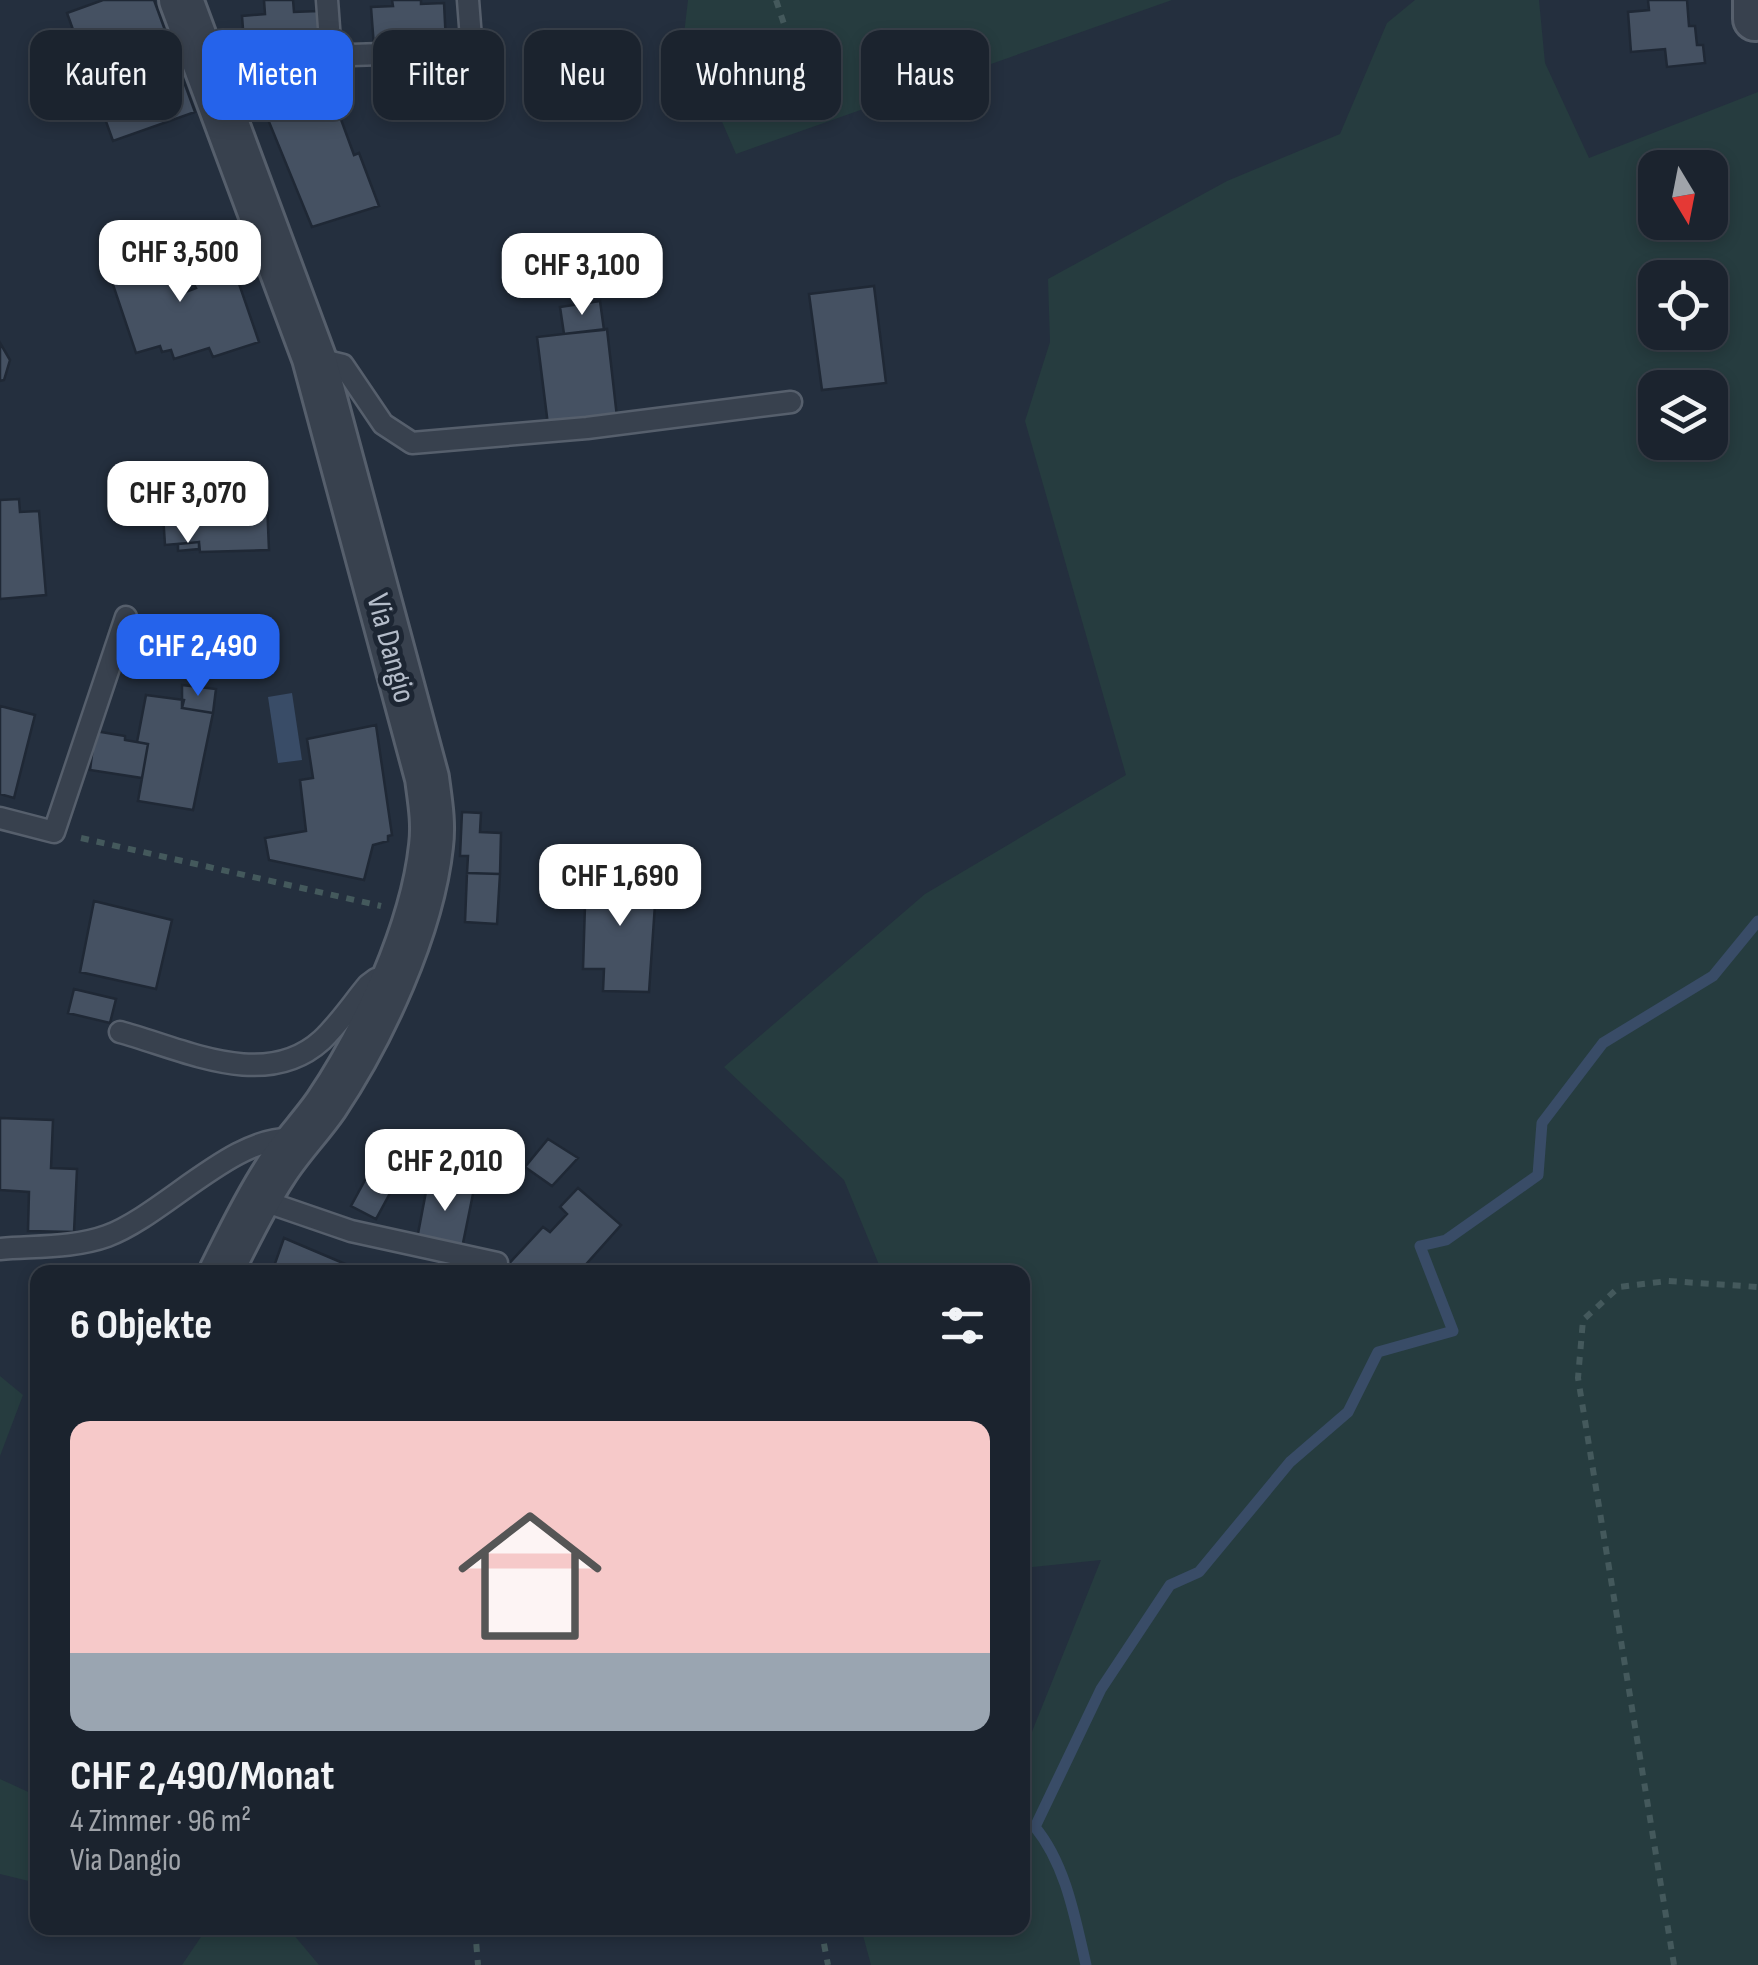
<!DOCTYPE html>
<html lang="de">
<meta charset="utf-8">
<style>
:root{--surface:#1b232e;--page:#282f3a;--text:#f1f3f6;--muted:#a0a4aa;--line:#39404a;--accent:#2563eb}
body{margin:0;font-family:"Sofia Sans Condensed",sans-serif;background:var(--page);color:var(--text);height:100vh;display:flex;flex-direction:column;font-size:38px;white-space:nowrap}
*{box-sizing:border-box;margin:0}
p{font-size:32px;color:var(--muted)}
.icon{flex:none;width:55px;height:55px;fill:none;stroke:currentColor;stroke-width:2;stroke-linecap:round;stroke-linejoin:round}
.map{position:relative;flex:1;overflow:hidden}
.sheet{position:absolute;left:30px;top:1265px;width:1000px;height:670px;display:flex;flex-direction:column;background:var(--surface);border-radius:20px;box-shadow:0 5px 15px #0003,0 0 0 2px var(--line)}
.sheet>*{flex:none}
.guide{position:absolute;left:30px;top:30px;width:1000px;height:90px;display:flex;gap:20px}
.needle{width:65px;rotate:170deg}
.buttons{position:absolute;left:1638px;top:150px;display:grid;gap:20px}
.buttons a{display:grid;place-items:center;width:90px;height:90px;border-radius:20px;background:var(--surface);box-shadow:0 5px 15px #0003,0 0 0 2px var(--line);font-size:50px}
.price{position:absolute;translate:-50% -85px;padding:0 22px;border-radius:20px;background:#fff;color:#222;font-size:32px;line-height:65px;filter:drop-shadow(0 2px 5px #0008)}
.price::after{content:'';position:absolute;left:50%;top:60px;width:30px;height:22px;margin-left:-15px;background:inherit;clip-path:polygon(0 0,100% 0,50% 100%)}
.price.active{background:var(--accent);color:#fff}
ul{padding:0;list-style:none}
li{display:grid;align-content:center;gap:20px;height:530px;padding:0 40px}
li+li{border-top:2px solid var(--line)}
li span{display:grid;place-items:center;height:310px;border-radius:20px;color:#555}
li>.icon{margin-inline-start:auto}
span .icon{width:180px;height:180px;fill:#fffc;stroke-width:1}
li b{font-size:42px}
h2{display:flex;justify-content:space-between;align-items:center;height:120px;padding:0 40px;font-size:42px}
.pill{padding:0 35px;border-radius:20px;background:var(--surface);box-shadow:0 5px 15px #0003,0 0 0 2px var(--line);font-size:35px;line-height:90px}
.pill.active{background:var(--accent);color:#fff}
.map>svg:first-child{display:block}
.green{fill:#263c3f;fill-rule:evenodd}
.water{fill:#394c67}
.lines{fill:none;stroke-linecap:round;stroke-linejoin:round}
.stream{stroke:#394c67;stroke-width:11}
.building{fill:#455162;stroke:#1f2835;stroke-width:2.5}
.lane-casing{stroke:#565f6c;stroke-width:25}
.street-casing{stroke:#565f6c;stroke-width:48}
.path{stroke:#44595c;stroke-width:6;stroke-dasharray:8 8;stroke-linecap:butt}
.lane{stroke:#38414e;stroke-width:20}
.street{stroke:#38414e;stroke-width:42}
.labels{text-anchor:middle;stroke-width:10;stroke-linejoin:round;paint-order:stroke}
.street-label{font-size:32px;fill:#b4bcc9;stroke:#1d2633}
</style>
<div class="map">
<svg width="1758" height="1965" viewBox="0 0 1758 1965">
<rect width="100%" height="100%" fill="#242f3e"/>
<path class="green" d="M688 0H1172L736 154 684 34Z
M1415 0H1539L1545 63 1589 158 1758 92V1965H871L861 1928H1022L1023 1739H1029L1101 1560 1023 1568 1022 1272H882L844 1180 724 1067 925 894 1126 775 1025 421 1050 342 1048 279 1227 181 1340 134 1387 23ZM1655 168H1710V222H1655ZM1655 278H1710V332H1655ZM1655 388H1710V442H1655Z
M0 1376 23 1395 0 1456Z
M0 1779 37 1796V1883L0 1874Z
M207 1928H288L319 1965H182Z"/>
<path class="water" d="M292 693 302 760 278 763 268 697Z"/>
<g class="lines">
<path class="stream" d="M1086 1965C1075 1918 1066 1865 1035 1827L1101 1689 1170 1585 1199 1572 1290 1462 1348 1412 1378 1352 1453 1331 1420 1246 1446 1240 1538 1175 1542 1123 1603 1043 1713 976 1758 921"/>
</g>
<path class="building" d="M103 0H154L195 112 113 141 67 13Z
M264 0H293L294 12 319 11 321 52 245 55 242 16 265 14Z
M392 0H421V4L444 3 446 43 374 47 371 7 393 6Z
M1648 0H1687L1689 26H1695L1697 45H1703L1705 63 1667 67 1665 49 1631 52 1628 12 1649 10Z
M331 92 354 155 359 153 379 206 312 227 267 117Z
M133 238 144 273 167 266 178 295 196 288 190 277 192 265 203 257 216 256 227 260 235 272 259 342 213 357 209 348 174 359 171 350 162 352 160 346 136 353 101 249Z
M874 286 886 383 822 390 809 294Z
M600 301 604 330 564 334 560 307Z
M607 329 617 417 548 425 537 337Z
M0 343 10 360 4 380 0 381Z
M227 462 230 504 267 502 269 550 200 552 199 542 165 545 160 468Z
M19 499 20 512 39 511 46 595 0 599V500Z
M199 542V549L178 551V544Z
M182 685 216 689 213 713 182 708Z
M146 695 184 700 182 708 213 713 193 810 138 801 148 744 137 742Z
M0 706 35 715 14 798 0 794Z
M376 725 392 835 388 836V841L373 845 364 880 269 860 265 838 306 831 300 780 313 778 307 739Z
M95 731 125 736V740L148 744 142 778 90 770Z
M462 812 481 813 480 832 501 833 500 874 467 873 468 856H460Z
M467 873 500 874 497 924 465 922Z
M586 873 657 875 649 992 603 991 604 969H583Z
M94 901 172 920 156 989 80 972Z
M74 989 116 999 110 1023 68 1013Z
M0 1118 53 1120 51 1168 77 1169 74 1232 28 1231 29 1192 0 1190Z
M413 1139 423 1157 402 1171 379 1159Z
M548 1139 578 1158 552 1186 525 1167Z
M377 1158 402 1171 376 1219 351 1206Z
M436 1164 473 1172 470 1189 433 1182Z
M428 1181 474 1189 462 1248 417 1239Z
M578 1188 621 1225 581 1270 583 1272H518L504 1269 543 1227 550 1232 567 1214 560 1207Z
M284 1238 350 1266 348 1272H272Z"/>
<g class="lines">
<g class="lane-casing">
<path id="lane" d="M327 0 331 55
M201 60 472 51 468 0
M314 358 343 365 383 424 412 443 587 428 791 402
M0 818 54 832 126 617
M120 1032C183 1049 265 1092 322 1040 339 1024 353 1003 368 985L376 979 389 977
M258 1199 351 1231 497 1263
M0 1249C35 1246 74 1248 107 1236 164 1215 235 1133 295 1139"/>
</g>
<g class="street-casing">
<path id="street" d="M181 0 314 358 427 778C430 801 434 823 431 846 422 930 373 1035 326 1105 310 1128 290 1148 275 1172 254 1204 238 1238 221 1272
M1755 0V19"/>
</g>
<path class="path" d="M776 0 787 33
M81 838 381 906
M475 1928 478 1965
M821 1928 828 1965
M1674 1965 1578 1378 1583 1320 1619 1287 1668 1281 1758 1287"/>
<use href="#lane" class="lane"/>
<use href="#street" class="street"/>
</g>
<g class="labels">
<g class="street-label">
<text transform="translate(392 648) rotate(75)" y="11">Via Dangio</text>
</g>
</g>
</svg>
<div class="buttons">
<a><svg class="needle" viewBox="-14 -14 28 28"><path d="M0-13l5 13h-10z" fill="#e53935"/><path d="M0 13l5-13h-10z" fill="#a0a4aa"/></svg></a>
<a><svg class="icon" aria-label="locate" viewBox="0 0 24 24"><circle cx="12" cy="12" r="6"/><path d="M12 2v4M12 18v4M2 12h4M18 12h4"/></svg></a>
<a><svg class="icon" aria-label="layers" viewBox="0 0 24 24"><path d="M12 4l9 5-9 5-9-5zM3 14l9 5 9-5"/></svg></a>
</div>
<b class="price" style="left:180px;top:305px">CHF 3,500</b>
<b class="price" style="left:582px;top:318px">CHF 3,100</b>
<b class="price" style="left:188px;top:546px">CHF 3,070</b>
<b class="price active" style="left:198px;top:699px">CHF 2,490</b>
<b class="price" style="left:620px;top:929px">CHF 1,690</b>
<b class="price" style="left:445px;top:1214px">CHF 2,010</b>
<div class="guide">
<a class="pill">Kaufen</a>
<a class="pill active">Mieten</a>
<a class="pill">Filter</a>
<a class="pill">Neu</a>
<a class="pill">Wohnung</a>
<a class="pill">Haus</a>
</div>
<section class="sheet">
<h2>6 Objekte<svg class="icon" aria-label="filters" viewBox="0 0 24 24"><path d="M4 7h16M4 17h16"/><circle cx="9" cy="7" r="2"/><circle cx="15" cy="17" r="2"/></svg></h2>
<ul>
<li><span style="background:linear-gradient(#f6c9c9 75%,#9aa5b1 0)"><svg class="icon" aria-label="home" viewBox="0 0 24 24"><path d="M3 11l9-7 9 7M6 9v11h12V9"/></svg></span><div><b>CHF 2,490/Monat</b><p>4 Zimmer · 96 m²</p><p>Via Dangio</p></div></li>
</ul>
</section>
</div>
